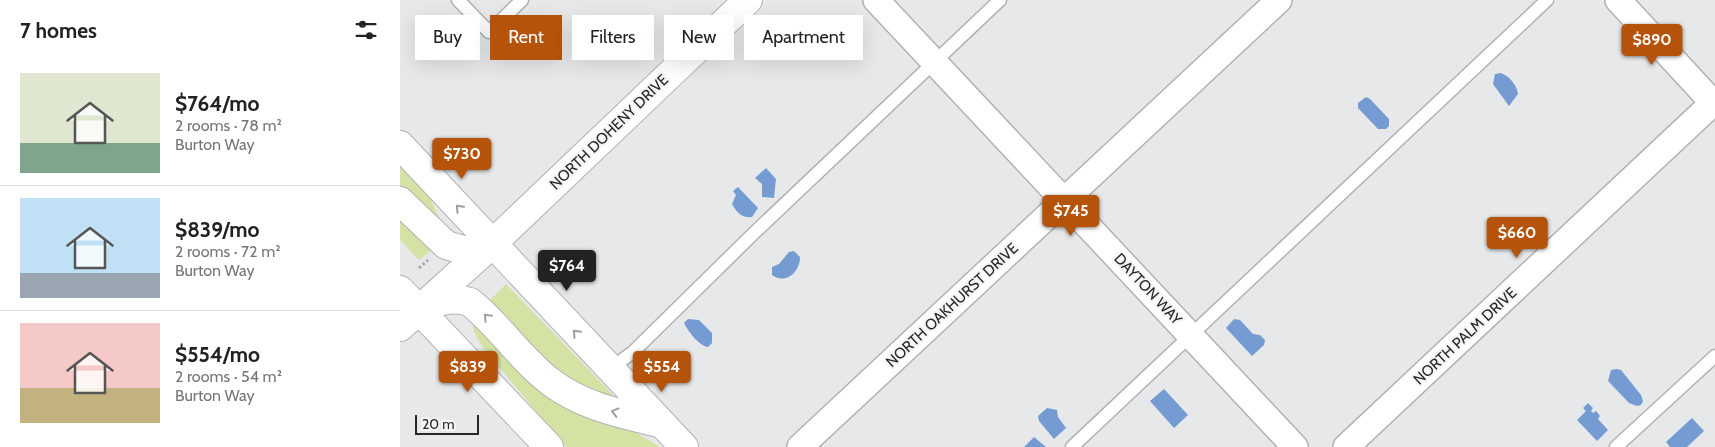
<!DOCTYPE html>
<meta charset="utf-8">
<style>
:root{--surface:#fff;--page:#f6f6f6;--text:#222;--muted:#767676;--line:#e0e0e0;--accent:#b45309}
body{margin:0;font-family:Cabin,sans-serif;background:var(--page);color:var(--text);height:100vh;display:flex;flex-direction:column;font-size:19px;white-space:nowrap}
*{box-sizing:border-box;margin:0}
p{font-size:16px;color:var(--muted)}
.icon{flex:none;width:28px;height:28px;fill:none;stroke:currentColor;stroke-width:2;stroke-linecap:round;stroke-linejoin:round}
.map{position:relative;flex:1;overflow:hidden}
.panel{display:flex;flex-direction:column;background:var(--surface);width:400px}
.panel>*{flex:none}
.banner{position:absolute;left:15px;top:15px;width:475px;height:45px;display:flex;gap:10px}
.scale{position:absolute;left:15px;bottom:12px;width:64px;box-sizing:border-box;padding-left:5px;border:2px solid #272728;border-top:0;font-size:14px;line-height:18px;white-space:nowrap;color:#272728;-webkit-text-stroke:4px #f4f5f6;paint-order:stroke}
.price{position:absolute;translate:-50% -42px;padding:0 11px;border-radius:5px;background:var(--accent);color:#fff;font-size:16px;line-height:32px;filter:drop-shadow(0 1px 2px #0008)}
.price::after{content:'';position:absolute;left:50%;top:30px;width:15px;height:11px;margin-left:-8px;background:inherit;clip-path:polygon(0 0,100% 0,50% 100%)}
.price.current{background:#222;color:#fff}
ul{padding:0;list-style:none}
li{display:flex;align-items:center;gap:15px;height:125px;padding:0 20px}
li+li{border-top:1px solid var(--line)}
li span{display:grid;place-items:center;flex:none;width:140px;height:100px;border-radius:0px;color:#555}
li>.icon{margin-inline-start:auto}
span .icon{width:60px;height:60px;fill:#fffc;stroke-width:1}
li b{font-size:21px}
h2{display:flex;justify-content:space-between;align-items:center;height:60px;padding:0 20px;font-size:21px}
.tag{padding:0 18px;border-radius:0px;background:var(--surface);box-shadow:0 5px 20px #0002;font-size:18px;line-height:45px}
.tag.current{background:var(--accent);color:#fff}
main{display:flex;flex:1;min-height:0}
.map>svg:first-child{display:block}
.green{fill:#d4e2a3}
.water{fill:#759bd3}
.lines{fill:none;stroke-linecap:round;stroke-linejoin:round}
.service-casing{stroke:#b1b2b3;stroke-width:15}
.minor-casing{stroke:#b1b2b3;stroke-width:28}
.tertiary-casing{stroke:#b1b2b3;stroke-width:30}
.secondary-casing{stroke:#b1b2b3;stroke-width:30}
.path{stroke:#a6a7a8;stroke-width:3;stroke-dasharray:2.5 2.5;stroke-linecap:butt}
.service{stroke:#fff;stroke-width:12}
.minor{stroke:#fff;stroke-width:25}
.tertiary{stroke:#fff;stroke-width:28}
.secondary{stroke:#fff;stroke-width:28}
.oneway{stroke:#9e9e9e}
.labels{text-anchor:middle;stroke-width:4.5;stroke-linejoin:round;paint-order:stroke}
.street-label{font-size:15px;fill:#272728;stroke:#f4f5f6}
</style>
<main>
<section class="panel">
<h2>7 homes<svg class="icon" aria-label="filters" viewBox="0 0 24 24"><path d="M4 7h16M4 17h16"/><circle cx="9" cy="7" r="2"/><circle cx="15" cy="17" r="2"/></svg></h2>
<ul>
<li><span style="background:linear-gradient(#dfe7d0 70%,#7fa58c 0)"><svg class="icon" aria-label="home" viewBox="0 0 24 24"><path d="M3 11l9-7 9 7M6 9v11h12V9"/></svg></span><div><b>$764/mo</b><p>2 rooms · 78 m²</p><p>Burton Way</p></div></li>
<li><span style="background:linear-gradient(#bfe0f5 75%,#9aa5b1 0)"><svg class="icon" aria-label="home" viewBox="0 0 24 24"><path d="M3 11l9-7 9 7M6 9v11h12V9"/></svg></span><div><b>$839/mo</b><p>2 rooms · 72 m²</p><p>Burton Way</p></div></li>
<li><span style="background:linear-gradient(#f6c9c9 65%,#c2b280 0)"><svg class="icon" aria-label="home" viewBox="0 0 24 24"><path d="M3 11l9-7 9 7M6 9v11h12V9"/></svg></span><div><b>$554/mo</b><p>2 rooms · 54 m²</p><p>Burton Way</p></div></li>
</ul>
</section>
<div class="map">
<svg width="1315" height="447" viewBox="0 0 1315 447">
<rect width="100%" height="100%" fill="#e7e8e9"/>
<path class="green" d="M0 166 30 198 44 227 0 191Z
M0 209 35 247 19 260 0 240Z
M106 284 212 394 207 402 171 387 85 305Z
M71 317 215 420 260 447H166L83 348 74 332Z"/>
<path class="water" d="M1101 73C1109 76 1117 85 1118 94L1109 106 1093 84 1095 74Z
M966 97 970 99 989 119V126L986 129H978L958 108V103Z
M366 168 376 179 374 198 362 197V184L355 178Z
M338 187 358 208 352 217C342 218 337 213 332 204L336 195 333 191Z
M394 251 400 257C400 272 386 285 372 275V267L379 264 389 252Z
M288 319 299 320 312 333V343L308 347C299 346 288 331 284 323Z
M834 319 840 320 853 334 860 335 865 340 864 345 852 356 826 328Z
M1217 369 1221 370 1241 395 1243 401 1241 405 1237 406 1229 403 1208 381 1211 370Z
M764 389 788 415 774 428 750 401Z
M1188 403 1193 408 1191 411 1193 413 1196 411 1200 416 1198 419 1208 430 1197 441 1177 420 1186 411 1183 408Z
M647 408 657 410 658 417 666 428 654 439 639 421 638 416Z
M1292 418 1304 431 1287 447H1270L1266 442Z
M634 437 646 447H624Z"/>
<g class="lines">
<g class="service-casing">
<path id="service" d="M58 0 89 32 122 0
M210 369 233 352 354 233 600 0
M672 447 1147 0
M1216 447 1315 356"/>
</g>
<g class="minor-casing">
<path id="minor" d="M476 0 895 447
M1218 0 1315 105
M400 447 879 0
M946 447 1315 101"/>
</g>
<g class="tertiary-casing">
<path id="tertiary" d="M0 327 92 244 348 0"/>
</g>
<g class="secondary-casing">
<path id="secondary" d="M0 145 284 447
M0 201 46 245 67 251 92 244
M0 290 149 447
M18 310C37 302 50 296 70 302 100 326 121 360 152 383 184 407 224 414 262 424"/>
</g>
<path class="path" d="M19 268 28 260"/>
<use href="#service" class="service"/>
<use href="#minor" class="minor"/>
<use href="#tertiary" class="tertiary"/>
<use href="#secondary" class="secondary"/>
</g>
<defs><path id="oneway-chevron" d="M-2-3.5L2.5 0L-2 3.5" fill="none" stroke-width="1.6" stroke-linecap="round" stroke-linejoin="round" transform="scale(1.25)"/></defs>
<g class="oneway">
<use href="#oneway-chevron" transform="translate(59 208) rotate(-133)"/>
<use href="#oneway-chevron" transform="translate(87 317) rotate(-134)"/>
<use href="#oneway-chevron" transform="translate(176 333) rotate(-133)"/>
<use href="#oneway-chevron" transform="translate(215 412) rotate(-165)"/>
</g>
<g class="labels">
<g class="street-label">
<text transform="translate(209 132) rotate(-44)" y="5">NORTH DOHENY DRIVE</text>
<text transform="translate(748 289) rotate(47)" y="5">DAYTON WAY</text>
<text transform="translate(552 305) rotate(-43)" y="5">NORTH OAKHURST DRIVE</text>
<text transform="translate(1065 336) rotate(-43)" y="5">NORTH PALM DRIVE</text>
</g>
</g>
</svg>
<div class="scale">20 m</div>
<b class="price" style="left:1252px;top:66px">$890</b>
<b class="price" style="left:62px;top:180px">$730</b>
<b class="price" style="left:671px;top:237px">$745</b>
<b class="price" style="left:1117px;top:259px">$660</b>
<b class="price current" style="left:167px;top:292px">$764</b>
<b class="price" style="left:68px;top:393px">$839</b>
<b class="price" style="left:262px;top:393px">$554</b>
<div class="banner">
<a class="tag">Buy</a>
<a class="tag current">Rent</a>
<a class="tag">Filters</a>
<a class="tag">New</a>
<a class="tag">Apartment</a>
</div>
</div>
</main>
